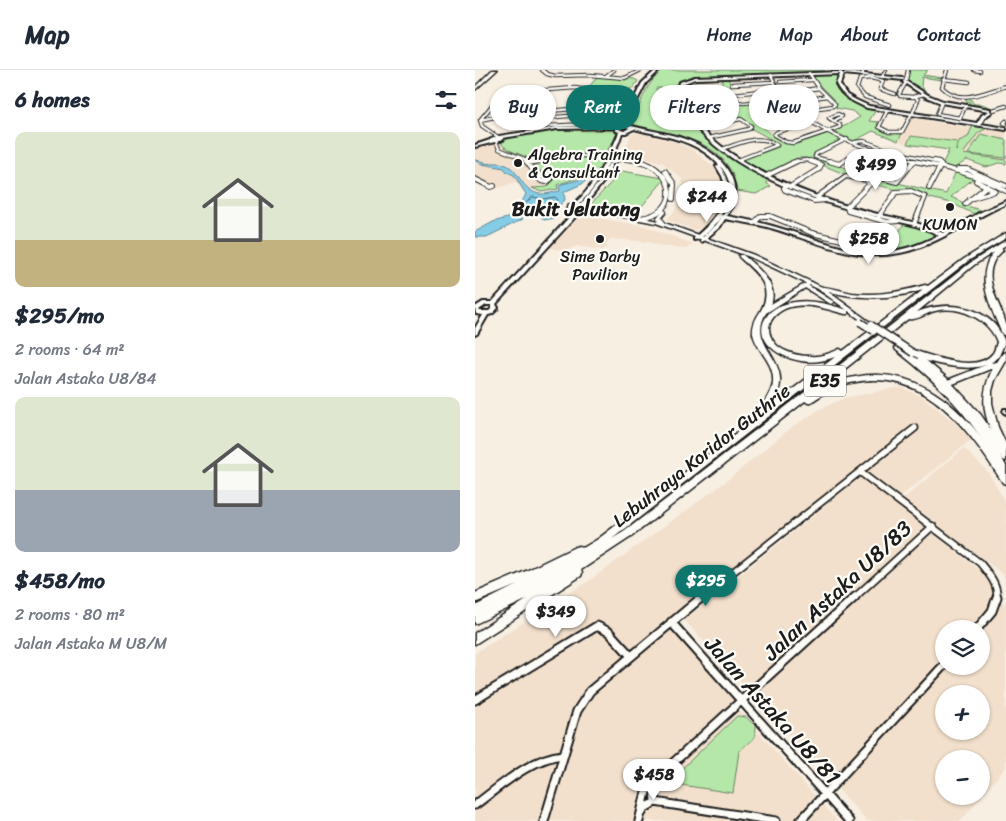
<!DOCTYPE html>
<meta charset="utf-8">
<style>
:root{--surface:#fff;--page:#f2f2f3;--text:#1f2937;--muted:#747a83;--line:#e0e1e3;--accent:#0f766e}
body{margin:0;font-family:Sriracha,sans-serif;background:var(--page);color:var(--text);height:100vh;display:flex;flex-direction:column;font-size:19px;white-space:nowrap}
*{box-sizing:border-box;margin:0}
p{font-size:16px;color:var(--muted)}
.icon{flex:none;width:28px;height:28px;fill:none;stroke:currentColor;stroke-width:2;stroke-linecap:round;stroke-linejoin:round}
.map{position:relative;flex:1;overflow:hidden}
.sheet{display:flex;flex-direction:column;background:var(--surface);width:475px}
.sheet>*{flex:none}
.hud{position:absolute;left:15px;top:15px;width:440px;height:45px;display:flex;gap:10px}
.fabs{position:absolute;left:460px;top:550px;display:grid;gap:10px}
.fabs a{display:grid;place-items:center;width:55px;height:55px;border-radius:50%;background:var(--surface);box-shadow:0 1px 4px #0004;font-size:25px}
.price{position:absolute;translate:-50% -42px;padding:0 11px;border-radius:18px;background:#fff;color:#222;font-size:16px;line-height:32px;filter:drop-shadow(0 1px 2px #0008)}
.price::after{content:'';position:absolute;left:50%;top:30px;width:15px;height:11px;margin-left:-8px;background:inherit;clip-path:polygon(0 0,100% 0,50% 100%)}
.price.active{background:var(--accent);color:#fff}
ul{padding:0;list-style:none}
li{display:grid;align-content:center;gap:10px;height:265px;padding:0 15px}
li span{display:grid;place-items:center;height:155px;border-radius:10px;color:#555}
li>.icon{margin-inline-start:auto}
span .icon{width:90px;height:90px;fill:#fffc;stroke-width:1}
li b{font-size:21px}
h2{display:flex;justify-content:space-between;align-items:center;height:60px;padding:0 15px;font-size:21px}
.chip{padding:0 18px;border-radius:22px;background:var(--surface);box-shadow:0 1px 4px #0004;font-size:18px;line-height:45px}
.chip.active{background:var(--accent);color:#fff}
header{display:flex;align-items:center;gap:30px;box-sizing:border-box;height:70px;padding:0 25px;background:var(--surface);border-bottom:1px solid var(--line)}
header strong{font-size:24px}
nav{display:flex;gap:28px;margin-inline-start:auto;font-size:18px}
main{display:flex;flex:1;min-height:0}
.map>svg:first-child{display:block}
.built{fill:#f2e0cc;fill-rule:evenodd}
.green{fill:#b5e8a8;stroke:#688262;fill-rule:evenodd}
.water{fill:#85cce6;stroke:#5b8695}
.lines{fill:none;stroke-linecap:round;stroke-linejoin:round}
.shore{stroke:#46626d;stroke-width:1}
.street-far3-casing{stroke:#1c1c1c;stroke-width:4.5}
.street-far2-casing{stroke:#1c1c1c;stroke-width:6}
.street-far1-casing{stroke:#1c1c1c;stroke-width:9}
.street-casing{stroke:#1c1c1c;stroke-width:11}
.secondary-casing{stroke:#1c1c1c;stroke-width:4}
.primary-casing{stroke:#1c1c1c;stroke-width:3}
.highway-casing{stroke:#1c1c1c;stroke-width:3}
.street-far3{stroke:#fdfcf7;stroke-width:2.5}
.street-far2{stroke:#fdfcf7;stroke-width:4}
.street-far1{stroke:#fdfcf7;stroke-width:5.5}
.street{stroke:#fdfcf7;stroke-width:7}
.secondary{fill:#fdfcf7;fill-rule:evenodd}
.primary{fill:#fdfcf7;fill-rule:evenodd}
.highway{fill:#fdfcf7;fill-rule:evenodd}
.primary-bridge-casing{stroke:#1c1c1c;stroke-width:9;stroke-linecap:butt}
.primary-bridge{stroke:#fdfcf7;stroke-width:6}
.poi-dot{fill:#1c1c1c;stroke:#fdfcf7;stroke-width:2}
.labels{text-anchor:middle;stroke-width:4.5;stroke-linejoin:round;paint-order:stroke}
.far-poi-label{font-size:16px;fill:#1c1c1c;stroke:#fdfcf7}
.shield{fill:#fdfcf7;stroke:#605f5e;stroke-width:1}
.shield-label{font-size:18px;font-weight:bold;fill:#1c1c1c}
.street-label{font-size:19px;fill:#1c1c1c;stroke:#fdfcf7}
.far-district-label{font-size:20px;font-weight:bold;fill:#1c1c1c;stroke:#fdfcf7}
.near-street-label{font-size:22px;fill:#1c1c1c;stroke:#fdfcf7}
</style>
<header>
<strong>Map</strong>
<nav><a>Home</a><a>Map</a><a>About</a><a>Contact</a></nav>
</header>
<main>
<section class="sheet">
<h2>6 homes<svg class="icon" aria-label="filters" viewBox="0 0 24 24"><path d="M4 7h16M4 17h16"/><circle cx="9" cy="7" r="2"/><circle cx="15" cy="17" r="2"/></svg></h2>
<ul>
<li><span style="background:linear-gradient(#dfe7d0 70%,#c2b280 0)"><svg class="icon" aria-label="home" viewBox="0 0 24 24"><path d="M3 11l9-7 9 7M6 9v11h12V9"/></svg></span><div><b>$295/mo</b><p>2 rooms · 64 m²</p><p>Jalan Astaka U8/84</p></div></li>
<li><span style="background:linear-gradient(#dfe7d0 60%,#9aa5b1 0)"><svg class="icon" aria-label="home" viewBox="0 0 24 24"><path d="M3 11l9-7 9 7M6 9v11h12V9"/></svg></span><div><b>$458/mo</b><p>2 rooms · 80 m²</p><p>Jalan Astaka M U8/M</p></div></li>
</ul>
</section>
<div class="map">
<svg width="531" height="751" viewBox="0 0 531 751">
<rect width="100%" height="100%" fill="#f8efe3"/>
<filter id="ink" filterUnits="userSpaceOnUse"><feTurbulence type="fractalNoise" baseFrequency=".02" numOctaves="2"/><feDisplacementMap in="SourceGraphic" scale="10" xChannelSelector="R" yChannelSelector="G"/><feConvolveMatrix kernelMatrix="1 2 1 2 8 2 1 2 1" color-interpolation-filters="sRGB"/></filter>
<g filter="url(#ink)">
<path class="built" d="M438 46 453 51 497 58 493 67 481 81 427 73 424 71Z
M514 57 527 60 531 62V90L488 83 503 63Z
M163 63 201 72 218 80 241 99 247 113V129L238 147 228 158 219 160 192 150 206 132 209 123 207 109 188 93 166 86 149 83 156 64Z
M25 73 33 80 55 89 65 102 82 107 72 116H66L47 121 41 112 21 119 0 108V78Z
M106 145 170 156 218 174 211 179 186 176 173 172 135 169 129 180 101 176 91 181 75 178Z
M425 317 446 326 482 354 496 370 425 427 385 398 191 551 261 630 177 707 167 718 160 751H0V583L115 510 250 412 317 357 347 338 369 328Z
M489 378 513 402 531 433V515L529 505 428 429Z
M386 407 512 506 516 513 518 527 531 535V697L486 751H392L209 550ZM469 559H506V596H469ZM469 624H506V661H469ZM469 689H506V726H469Z
M265 641 362 751H167L173 722 184 710Z"/>
<path class="green" d="M189 0H349L350 2 253 6 257 24 265 34 305 30 321 42 283 52C313 82 318 75 354 63L368 69 339 83 338 87C357 95 377 98 396 107L471 124 481 101 500 107 476 127 487 132 489 135 505 140 499 144 476 133 455 128 450 124 432 120H422L398 114 394 110 379 105 369 104 331 88H325L288 105 293 108 291 113 296 116 281 124 262 121C255 72 204 64 162 57L159 54C163 36 173 9 189 0ZM247 9V14L251 18 249 24 261 38 258 41 190 49 181 18H201L203 12ZM267 49 278 55 277 59 303 73 304 77 262 92 244 79 220 58Z
M435 0H453L448 5 467 8 466 10 447 7 446 15C455 31 478 32 494 34L495 32 491 31V28L494 27 499 34H507L520 39 470 32 453 26 432 10Z
M362 3 365 4 361 15C365 31 387 36 401 40L394 51 403 52 402 56 413 63 427 64 423 71 398 61 379 71 357 61 372 55 385 47 377 41 361 38 362 34 345 17 337 6 338 4Z
M123 6 159 9 163 11 157 19H112Z
M498 55 514 57 503 63 488 84 531 90V94L524 93 511 97 492 90 480 98 467 95 474 80 432 74 436 66 482 72 481 81 484 71 493 67Z
M98 59 138 60 143 63 131 83 126 85H90L57 90C47 83 33 83 26 73 41 61 79 61 98 59Z
M506 64 531 70V88L493 84Z
M107 87H126L128 90 123 106 113 105 84 114 82 115 83 119 66 122 57 118 72 117 82 107 65 101 59 93Z
M147 101 188 108 189 110 161 143 115 135Z
M429 154 448 158 458 164 459 167C443 181 417 181 398 183L389 177 399 171 404 166 419 169Z
M262 646 271 647 281 657 280 667 264 681 258 723 200 714 197 708Z"/>
<path class="water" d="M0 90 10 92V94C46 87 39 115 61 123 68 126 77 122 85 121L84 116 87 114 116 107 107 114 89 122 90 130 80 140V148L69 150 64 144 46 147 41 143V137L48 130 51 124 39 105 32 102 29 98 7 94Z
M39 146 48 149 12 167H0V162L18 152Z"/>
<g class="lines">
<path class="shore" d="M58 127 68 129 80 127 83 130 76 137 73 145 64 139 46 142V138Z"/>
<g class="street-far3-casing">
<path id="street-far3" d="M67 0 72 4 80 6 115 5 150 8 166 0
M472 0 467 17C485 36 510 22 531 16
M499 0 505 1
M296 5C299 11 301 17 305 22 333 63 399 83 445 92
M387 5 389 0
M131 6 139 0
M407 7 411 0
M468 9 494 12 479 10
M431 10 433 0
M305 12 337 10
M257 14 298 12
M203 16 241 15 249 17V21L246 23 204 26
M203 17 196 21 205 43 212 45
M100 18 113 20 119 25V29C99 44 75 39 51 42 36 44 20 47 5 50L23 28 33 23Z
M344 18 311 23C322 34 338 28 352 26
M302 19 259 24 263 32 269 33 308 28
M424 24 430 14
M425 26 438 27 449 24
M467 32 462 44 485 48 490 37
M415 35 390 27 382 18 385 9 396 8 408 11 405 19 420 24
M110 36 123 42
M208 36 249 31 255 33 259 38 254 41 214 46
M331 40 358 36 360 34 344 18 334 3
M518 40 531 36
M412 41 404 57 414 62H427L436 45
M438 42 443 30 440 26
M124 43 134 38 140 22
M56 49 119 44
M68 49 69 55 72 56 114 54 120 51 123 45
M5 50 7 56 23 67
M531 51 529 53 531 54
M286 52 325 43
M338 52 302 62 299 65 311 72 318 73 365 57V55L354 48 363 44 367 46 359 51
M223 58 266 49 276 56 274 59 234 68
M21 71 24 79 49 89 51 92
M380 72 389 71 419 82 464 92
M247 79C267 73 284 63 302 75L263 90
M142 80 144 86 149 87
M57 92 93 86H128L138 79
M137 92 146 89 169 92
M317 92 331 90 340 92
M358 92 340 87 341 84 372 69
M367 92 392 77
M406 92 415 84"/>
</g>
<g class="street-far2-casing">
<path id="street-far2" d="M51 91 66 111 72 112 76 109 61 104
M164 91C201 100 207 143 165 148
M354 91 364 94 369 91
M407 91 394 105 422 112 439 91
M439 91C472 98 502 104 531 121
M137 92 140 91
M53 93 65 91
M483 99H492L531 116
M190 101 199 114 198 129
M291 106 322 91
M0 109 16 117 19 116
M312 115 309 118 310 120 339 131 351 130
M315 117 344 99 346 95 335 91
M454 118 466 95 464 92 459 91
M342 127 371 106 391 110 395 114 372 137 373 141 412 152 423 151
M495 129 520 121 501 111 504 107
M490 134 512 116
M189 142 184 148 189 154
M404 146 421 122 436 121 450 127 439 154
M279 153 286 146H295L337 163 379 173 389 179 392 185"/>
</g>
<g class="street-far1-casing">
<path id="street-far1" d="M385 402 505 493C514 504 523 514 522 528
M225 528 440 358
M379 528 458 456"/>
</g>
<g class="street-casing">
<path id="street" d="M196 552 374 751
M502 559 517 541 522 527
M0 630 122 556 134 562 155 585
M179 713 180 732
M0 735C26 716 55 688 88 685
M166 744 170 738 180 732 301 751
M69 751 102 641 115 621 227 527
M164 751 171 722 187 703 380 527
M325 751 469 595"/>
</g>
<g class="secondary-casing">
<path id="secondary" d="M181 0H185L171 13 150 54C164 59 178 60 192 64 216 69 245 82 256 106 262 119 260 134 252 146 268 149 285 152 301 157 364 175 399 199 464 165 439 153 413 150 387 143 330 128 242 95 210 42 206 35 204 25 201 17L205 12 220 7 366 2 369 4 365 14 367 18 372 25 381 30 394 36 502 53 507 45 514 41 466 33 451 27 428 12 429 10 453 25 468 31 515 39V41L517 42 510 47 506 54 531 58V60L392 38C379 32 367 27 361 14L365 4 220 9 207 14 205 17C208 25 210 35 214 42 245 92 335 127 391 141 417 148 443 151 468 163L506 142 531 131V134C501 147 474 167 443 178 391 197 348 174 299 159 283 154 266 152 250 149L245 157 227 172 225 171V170L241 155 246 148H245C239 156 229 169 219 170V168C237 153 257 132 247 106 245 103 243 99 241 96L244 95C221 69 190 67 159 59L151 63H147C139 88 124 115 104 134H106L125 111 133 94H137V95L129 111 109 136 111 138 108 143 103 144 21 234 23 238C20 241 18 245 13 245L2 264 0 265V258L8 245 1 244 0 237 8 232H17L97 144 91 141 94 135C112 132 138 78 144 62L141 61V58L82 59 28 68V70L0 77V75L15 70 16 69 24 66 82 57 146 55 167 13ZM150 56 154 58 149 61 144 59 145 58ZM245 96C258 110 258 130 248 145H246C256 126 256 115 245 96ZM98 137H104L106 138 105 141 98 142 96 140ZM11 235H16L17 238 14 241H5L4 240Z
M370 2 428 8 430 9 428 10 369 4Z
M529 339H531V344L528 342Z"/>
</g>
<g class="primary-casing">
<path id="primary" d="M109 136 184 151 279 185 347 217 399 255 396 257 394 256 343 219 275 187 181 153 107 139 106 138Z
M332 215 334 216 359 232 356 234 354 233 330 218V216Z
M421 276H425L442 289 445 287H447L473 309 506 345 531 382V391L528 390 524 383 531 396V404L527 403C498 349 469 317 421 280L420 278Z"/>
</g>
<g class="highway-casing">
<path id="highway" d="M17 0H22L0 20V17Z
M531 163V168L493 191 137 469 150 461 419 253 495 193 531 170V175L526 178 528 180C526 183 522 186 520 189 507 211 526 234 531 254 531 258 531 263 531 266L527 264C517 239 498 206 519 182L499 195 442 242C474 229 517 236 530 272L524 286 516 293 522 292 528 283 531 282V291L520 310 517 321V333L523 357 531 374V385L528 384C511 353 501 332 518 298L468 318 465 317 464 315 465 313 513 294C509 295 505 297 501 297 487 300 445 292 434 283L438 280C458 286 502 304 518 283 520 280 521 275 522 272 514 249 484 235 460 241 451 243 442 251 433 249L347 317C358 311 369 309 380 307 434 296 478 329 509 371 515 379 528 393 531 402 531 405 531 410 531 414L528 413C495 361 451 298 381 312 375 313 368 314 362 317 353 321 344 327 336 332L333 333 330 331 156 467 106 500 107 503 106 506 0 574V563L53 529 0 554V536L42 515 0 533V523L51 501 100 477 104 476 108 478 123 469 282 347C283 337 296 329 298 313 300 292 282 282 278 264 277 255 281 248 285 242 300 217 282 203 264 187V185H268C282 197 304 214 296 234L333 212H337L338 213 291 243C270 279 325 290 297 335L360 287C349 291 337 293 326 291 302 288 273 266 295 242 302 236 311 233 320 232 337 229 356 235 373 240V244H370C354 240 338 234 321 236 307 237 288 250 296 267 302 281 321 286 335 286 346 287 355 283 365 279L368 281 448 220C412 231 379 229 343 219V217C353 216 366 221 377 223 403 226 425 222 450 215L453 216 489 189Z"/>
</g>
<use href="#street-far3" class="street-far3"/>
<use href="#street-far2" class="street-far2"/>
<use href="#street-far1" class="street-far1"/>
<use href="#street" class="street"/>
<use href="#secondary" class="secondary"/>
<use href="#primary" class="primary"/>
<use href="#highway" class="highway"/>
<g class="primary-bridge-casing">
<path id="primary-bridge" d="M385 252 399 261
M396 255 438 283"/>
</g>
<use href="#primary-bridge" class="primary-bridge"/>
</g>
</g>
<g class="poi-dot">
<circle cx="43" cy="93" r="5"/>
<circle cx="475" cy="137" r="5"/>
<circle cx="125" cy="169" r="5"/>
</g>
<g class="labels">
<g class="far-poi-label">
<text x="53" y="90" text-anchor="start">Algebra Training<tspan x="53" dy="18">&amp; Consultant</tspan></text>
<text x="475" y="160">KUMON</text>
<text x="125" y="192">Sime Darby<tspan x="125" dy="18">Pavilion</tspan></text>
</g>
<rect class="shield" x="329" y="295.5" width="42" height="31" rx="4"/>
<g class="shield-label">
<text x="350" y="317">E35</text>
</g>
<g class="street-label">
<text transform="translate(226 385) rotate(-38)" y="7">Lebuhraya Koridor Guthrie</text>
</g>
<g class="far-district-label">
<text x="101" y="146">Bukit Jelutong</text>
</g>
<g class="near-street-label">
<text transform="translate(362 520) rotate(-43)" y="8">Jalan Astaka U8/83</text>
<text transform="translate(298 640) rotate(48)" y="8">Jalan Astaka U8/81</text>
</g>
</g>
</svg>
<div class="fabs">
<a><svg class="icon" aria-label="layers" viewBox="0 0 24 24"><path d="M12 4l9 5-9 5-9-5zM3 14l9 5 9-5"/></svg></a>
<a>+</a>
<a>−</a>
</div>
<b class="price" style="left:401px;top:121px">$499</b>
<b class="price" style="left:232px;top:153px">$244</b>
<b class="price" style="left:394px;top:195px">$258</b>
<b class="price active" style="left:231px;top:537px">$295</b>
<b class="price" style="left:81px;top:568px">$349</b>
<b class="price" style="left:179px;top:731px">$458</b>
<div class="hud">
<a class="chip">Buy</a>
<a class="chip active">Rent</a>
<a class="chip">Filters</a>
<a class="chip">New</a>
</div>
</div>
</main>
